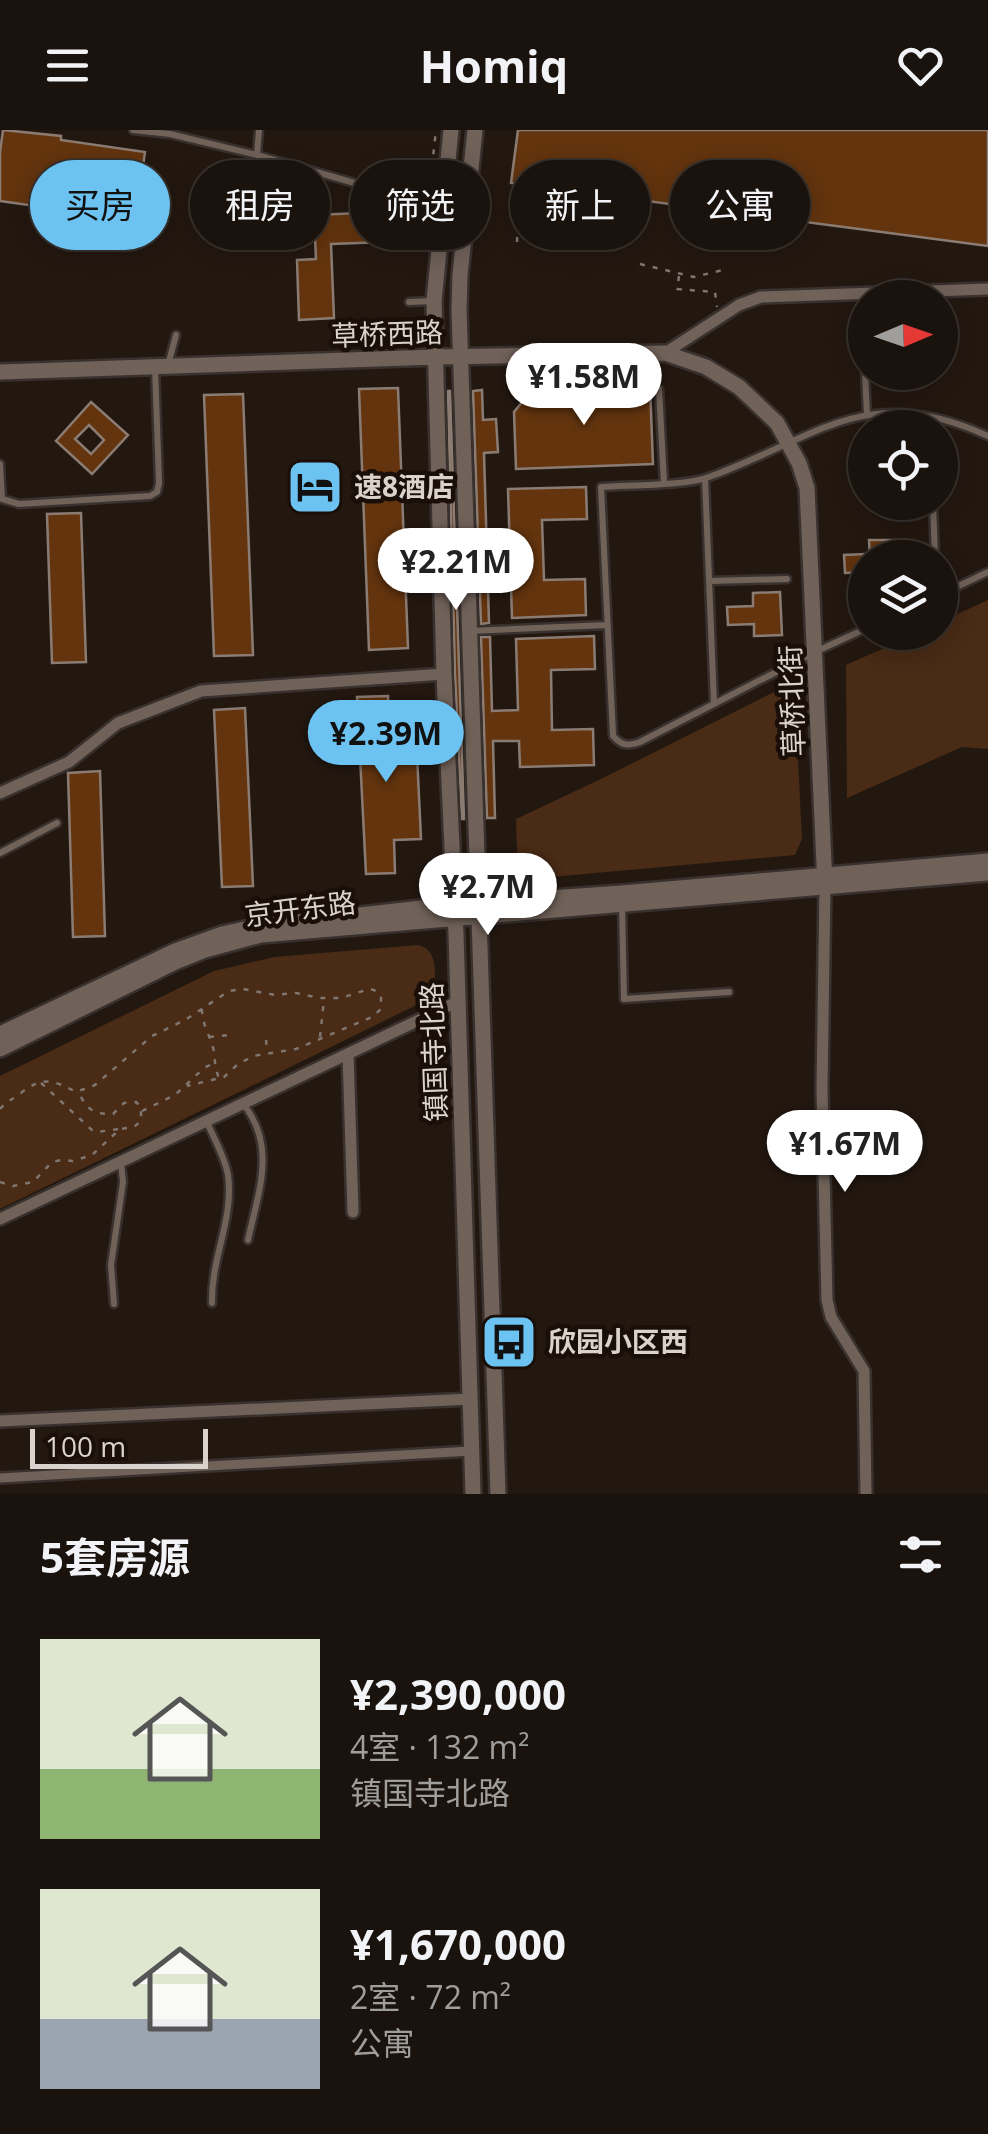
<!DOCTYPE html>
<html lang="zh">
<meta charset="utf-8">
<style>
:root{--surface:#1a120c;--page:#231b15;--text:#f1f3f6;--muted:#9f9e9d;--line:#38322d;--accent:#6cc3f2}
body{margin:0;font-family:"Open Sans","Noto Sans SC",sans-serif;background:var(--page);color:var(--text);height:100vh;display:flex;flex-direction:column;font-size:38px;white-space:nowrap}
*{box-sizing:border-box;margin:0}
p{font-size:32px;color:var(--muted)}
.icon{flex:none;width:55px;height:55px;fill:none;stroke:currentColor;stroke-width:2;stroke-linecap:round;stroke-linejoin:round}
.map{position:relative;height:1364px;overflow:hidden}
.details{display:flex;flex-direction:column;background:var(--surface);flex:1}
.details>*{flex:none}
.hud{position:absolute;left:30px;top:30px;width:930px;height:90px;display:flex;gap:20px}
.needle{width:65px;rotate:88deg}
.controls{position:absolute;left:848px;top:150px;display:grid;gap:20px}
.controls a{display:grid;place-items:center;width:110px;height:110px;border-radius:50%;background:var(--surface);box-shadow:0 5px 25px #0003,0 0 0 2px var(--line);font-size:50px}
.scale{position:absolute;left:30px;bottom:25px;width:178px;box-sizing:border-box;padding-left:10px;border:5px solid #dad2cd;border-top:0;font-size:28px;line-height:35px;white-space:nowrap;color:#dad2cd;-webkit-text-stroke:8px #1a0f08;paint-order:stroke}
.price{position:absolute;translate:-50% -85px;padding:0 22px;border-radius:35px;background:#fff;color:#222;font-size:32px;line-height:65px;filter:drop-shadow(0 2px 5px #0008)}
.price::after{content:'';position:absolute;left:50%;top:60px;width:30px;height:22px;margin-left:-15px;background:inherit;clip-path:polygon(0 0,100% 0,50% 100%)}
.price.on{background:var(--accent);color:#111}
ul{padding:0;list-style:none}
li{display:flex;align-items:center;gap:30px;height:250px;padding:0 40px}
li span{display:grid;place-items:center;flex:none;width:280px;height:200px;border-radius:0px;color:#555}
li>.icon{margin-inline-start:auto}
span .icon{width:120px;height:120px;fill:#fffc;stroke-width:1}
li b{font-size:42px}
h2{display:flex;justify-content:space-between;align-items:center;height:120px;padding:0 40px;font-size:42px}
.tag{padding:0 35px;border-radius:45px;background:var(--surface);box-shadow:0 5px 25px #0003,0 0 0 2px var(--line);font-size:35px;line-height:90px}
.tag.on{background:var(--accent);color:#111}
header{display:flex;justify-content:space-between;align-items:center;height:130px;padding:0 40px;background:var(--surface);font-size:45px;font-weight:700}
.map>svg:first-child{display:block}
.green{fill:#492b16}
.building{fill:#63340e;stroke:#8b7c73;stroke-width:2.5;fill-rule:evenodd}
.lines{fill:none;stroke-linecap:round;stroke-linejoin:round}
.service-casing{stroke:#39312e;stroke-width:11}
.pedestrian-casing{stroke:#39312e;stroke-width:14}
.minor-casing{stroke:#39312e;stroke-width:16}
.tertiary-casing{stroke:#39312e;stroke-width:20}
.path{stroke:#807670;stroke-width:2.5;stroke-dasharray:5 8;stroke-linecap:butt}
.service{stroke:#706259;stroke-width:6}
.pedestrian{stroke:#706259;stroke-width:9}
.minor{stroke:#706259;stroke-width:11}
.tertiary{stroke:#706259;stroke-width:15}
.labels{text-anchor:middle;stroke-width:9;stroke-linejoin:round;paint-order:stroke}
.street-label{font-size:28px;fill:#dad2cd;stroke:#1a0f08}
.poi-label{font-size:28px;font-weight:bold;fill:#dad2cd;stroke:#1a0f08;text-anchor:start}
</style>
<header><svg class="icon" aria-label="menu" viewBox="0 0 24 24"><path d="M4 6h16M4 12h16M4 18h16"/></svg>Homiq<svg class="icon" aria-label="heart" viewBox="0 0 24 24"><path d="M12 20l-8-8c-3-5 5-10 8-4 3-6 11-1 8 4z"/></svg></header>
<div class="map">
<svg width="988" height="1364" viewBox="0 0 988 1364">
<rect width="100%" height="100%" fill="#231810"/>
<path class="green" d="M988 470V619L962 617 847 668 846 535 918 503 940 502V492Z
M794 552 802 709 795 725 518 750 516 689 605 647Z
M418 815C440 820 434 846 435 866L0 1079V946L214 841 274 827Z"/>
<path class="building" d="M3 0 61 6V10L145 22 134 101 56 89 57 79 0 71V22Z
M518 0H988V116L511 53Z
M384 82 385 112 331 114 334 188 299 190 297 130 316 129 314 85Z
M650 256 653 334 516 339 514 282 532 260Z
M398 258 408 518 369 520 359 259Z
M482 260 483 290 496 289 498 322 484 323 489 493 481 494 473 261Z
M448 261H450L464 689H462L455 544Z
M243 264 253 525 214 526 204 265Z
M91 272 128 305 92 344 56 311ZM89 295 104 310 91 324 75 309Z
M586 357 587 389 542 390 544 450 585 449 586 485 512 488 508 359Z
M81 383 86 532 52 533 47 384Z
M869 410H897L898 428H870Z
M865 424V442L845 443 844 425Z
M780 462 782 505 754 506V494L728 495 727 477 753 476V463Z
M594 506 595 539 551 540 552 600 593 599 594 635 520 637 519 611H493L495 688H487L481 507H490L492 581 518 580 516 509Z
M388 566 390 604 416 603 421 709 394 710 395 743 366 744 357 567Z
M245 578 253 756 222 757 214 580Z
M100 641 105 806 73 807 68 643Z"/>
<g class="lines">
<g class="service-casing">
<path id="service" d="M133 0 170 4 257 25
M259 0 257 25 442 78
M862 164 865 234
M409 172 433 171
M168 235 176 205
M865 242 867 285
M659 259 664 353
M931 287V298
M0 334 2 369 19 374 150 366 157 362 159 353 155 237
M705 349 714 574
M933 372 935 428
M709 451 787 449
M940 465 988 442
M865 499 815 522 640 612C628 616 622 616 613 606L601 357C629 355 685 356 709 347 817 308 867 250 988 306
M469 501 607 495
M0 723 57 693
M622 774 624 869 729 862
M244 975C277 1017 258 1063 248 1110
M207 992C214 1009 225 1027 228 1045 234 1090 211 1127 212 1173
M114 1174 111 1135 123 1052 121 1033"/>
</g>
<g class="pedestrian-casing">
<path id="pedestrian" d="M0 1348 471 1321"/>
</g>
<g class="minor-casing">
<path id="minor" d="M665 223 739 175 761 167 988 159
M0 663 69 632 118 593 201 561 444 544
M825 756 822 959 827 1170 831 1187 864 1241 866 1364
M348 924 353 1082
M0 1089 457 872
M0 1291 471 1269"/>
</g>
<g class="tertiary-casing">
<path id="tertiary" d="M451 0 434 171 444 544 456 804 473 1364
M475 0 460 145 459 180 498 1364
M0 242 436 227 665 223 706 237 739 257 777 293 799 333 807 358 825 756
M0 904 175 821 222 804 254 797 439 776 622 763 988 731
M0 919 175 832 205 820 261 805 988 743"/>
</g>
<path class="path" d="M429 63 436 0
M517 112 518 80 521 76 538 78 541 89 548 90
M640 134 694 147 727 139
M679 146 677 159 715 162 717 177
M202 879C202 896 211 906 214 922 215 931 215 939 219 948
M209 907 229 905
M320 907 324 870
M266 910 267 921
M41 953 92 1000 97 1002 119 999
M0 979C6 972 13 969 21 963 42 946 54 950 76 962L95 955 152 906 185 890 229 861 243 859 275 865 296 863 320 868H341L369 859 374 860 381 866V879L372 887 296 919 253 926 237 935 224 947 187 956
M142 981 175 965 204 938 214 933
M0 1052 13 1056 33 1052 52 1032 62 1030 73 1031 92 1025 120 999 134 997 141 991V977L136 972 124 973 113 984C94 984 87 980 79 963"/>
<use href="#service" class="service"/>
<use href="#pedestrian" class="pedestrian"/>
<use href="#minor" class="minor"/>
<use href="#tertiary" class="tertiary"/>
</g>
<defs>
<g id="hotel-square" transform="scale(2.875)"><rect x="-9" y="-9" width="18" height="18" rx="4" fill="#6cc3f2" stroke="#1a0f08"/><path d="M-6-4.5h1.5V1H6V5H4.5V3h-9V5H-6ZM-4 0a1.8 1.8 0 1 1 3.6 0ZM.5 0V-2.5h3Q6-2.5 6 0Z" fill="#111"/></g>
<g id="bus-square" transform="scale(2.875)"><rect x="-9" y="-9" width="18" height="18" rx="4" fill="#6cc3f2" stroke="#1a0f08"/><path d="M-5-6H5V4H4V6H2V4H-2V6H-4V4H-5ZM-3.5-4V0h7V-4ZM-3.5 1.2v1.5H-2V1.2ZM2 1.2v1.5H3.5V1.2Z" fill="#111"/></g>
</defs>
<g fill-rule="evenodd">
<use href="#hotel-square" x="315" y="357"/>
<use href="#bus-square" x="509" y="1212"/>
</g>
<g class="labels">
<g class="street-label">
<text transform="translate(387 204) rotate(-2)" y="10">草桥西路</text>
<text transform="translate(792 571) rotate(-92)" y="10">草桥北街</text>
<text transform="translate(300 779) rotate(-7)" y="10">京开东路</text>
<text transform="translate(434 922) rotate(-92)" y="10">镇国寺北路</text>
</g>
<g class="poi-label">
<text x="354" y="367">速8酒店</text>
<text x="548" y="1222">欣园小区西</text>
</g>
</g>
</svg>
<div class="controls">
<a><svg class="needle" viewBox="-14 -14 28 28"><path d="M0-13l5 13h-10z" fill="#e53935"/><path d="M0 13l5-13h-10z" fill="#9f9e9d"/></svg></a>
<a><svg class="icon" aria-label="locate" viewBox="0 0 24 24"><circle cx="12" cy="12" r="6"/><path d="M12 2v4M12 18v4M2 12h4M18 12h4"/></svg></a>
<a><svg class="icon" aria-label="layers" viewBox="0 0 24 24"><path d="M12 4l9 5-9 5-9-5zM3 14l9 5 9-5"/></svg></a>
</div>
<div class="scale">100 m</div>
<b class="price" style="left:584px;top:298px">¥1.58M</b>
<b class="price" style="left:456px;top:483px">¥2.21M</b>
<b class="price on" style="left:386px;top:655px">¥2.39M</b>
<b class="price" style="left:488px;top:808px">¥2.7M</b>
<b class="price" style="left:845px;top:1065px">¥1.67M</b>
<div class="hud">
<a class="tag on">买房</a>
<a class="tag">租房</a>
<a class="tag">筛选</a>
<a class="tag">新上</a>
<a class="tag">公寓</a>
</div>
</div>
<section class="details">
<h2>5套房源<svg class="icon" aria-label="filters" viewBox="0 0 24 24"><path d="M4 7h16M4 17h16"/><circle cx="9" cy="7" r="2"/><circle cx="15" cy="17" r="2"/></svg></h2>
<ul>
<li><span style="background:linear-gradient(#dfe7d0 65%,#8fb573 0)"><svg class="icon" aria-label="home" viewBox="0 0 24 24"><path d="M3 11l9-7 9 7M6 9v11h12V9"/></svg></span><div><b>¥2,390,000</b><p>4室 · 132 m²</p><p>镇国寺北路</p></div></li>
<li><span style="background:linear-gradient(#dfe7d0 65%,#9aa5b1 0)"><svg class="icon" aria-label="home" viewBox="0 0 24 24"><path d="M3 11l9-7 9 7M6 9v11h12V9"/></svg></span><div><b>¥1,670,000</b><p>2室 · 72 m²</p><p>公寓</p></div></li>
</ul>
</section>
